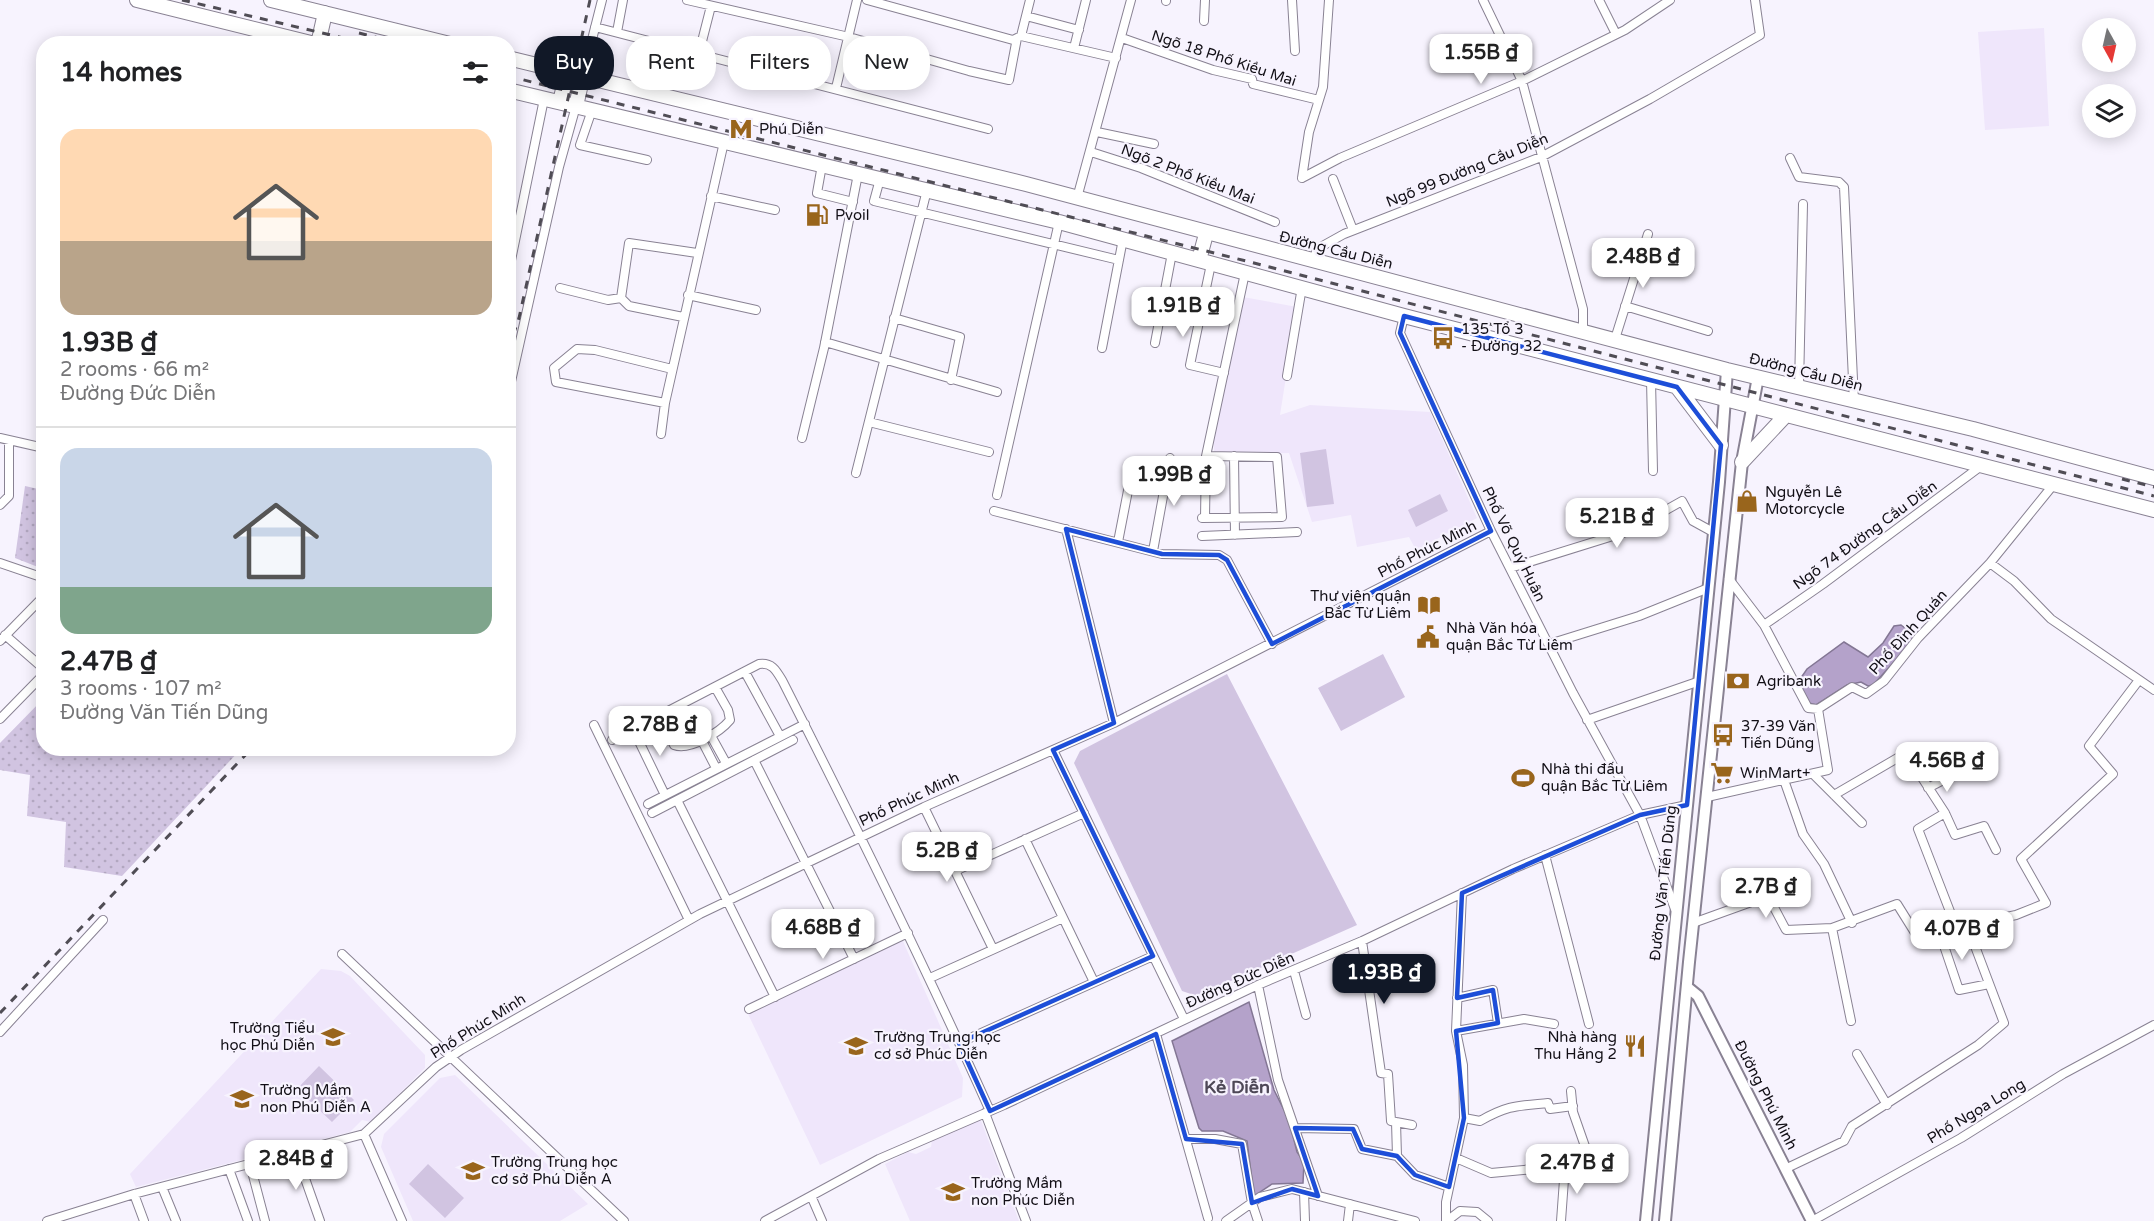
<!DOCTYPE html>
<meta charset="utf-8">
<style>
:root{--surface:#fff;--page:#f2f2f2;--text:#202124;--muted:#757577;--line:#e0e0e0;--accent:#111827}
body{margin:0;font-family:"Varela Round",sans-serif;background:var(--page);color:var(--text);height:100vh;display:flex;flex-direction:column;font-size:22px;white-space:nowrap}
*{box-sizing:border-box;margin:0}
p{font-size:20px;color:var(--muted)}
.icon{flex:none;width:33px;height:33px;fill:none;stroke:currentColor;stroke-width:2;stroke-linecap:round;stroke-linejoin:round}
.map{position:relative;flex:1;overflow:hidden}
.side{position:absolute;left:36px;top:36px;width:480px;height:720px;display:flex;flex-direction:column;background:var(--surface);border-radius:24px;box-shadow:0 3px 15px #0003}
.side>*{flex:none}
.banner{position:absolute;left:534px;top:36px;width:570px;height:54px;display:flex;gap:12px}
.needle{width:39px;rotate:172deg}
.fabs{position:absolute;left:2082px;top:18px;display:grid;gap:12px}
.fabs a{display:grid;place-items:center;width:54px;height:54px;border-radius:50%;background:var(--surface);box-shadow:0 3px 15px #0003;font-size:30px}
.price{position:absolute;translate:-50% -51px;padding:0 14px;border-radius:12px;background:#fff;color:#222;font-size:20px;line-height:39px;filter:drop-shadow(0 2px 3px #0008)}
.price::after{content:'';position:absolute;left:50%;top:36px;width:18px;height:14px;margin-left:-9px;background:inherit;clip-path:polygon(0 0,100% 0,50% 100%)}
.price.on{background:var(--accent);color:#fff}
ul{padding:0;list-style:none}
li{display:grid;align-content:center;gap:12px;height:318px;padding:0 24px}
li+li{border-top:2px solid var(--line)}
li span{display:grid;place-items:center;height:186px;border-radius:18px;color:#555}
li>.icon{margin-inline-start:auto}
span .icon{width:108px;height:108px;fill:#fffc;stroke-width:1}
li b{font-size:26px}
h2{display:flex;justify-content:space-between;align-items:center;height:72px;padding:0 24px;font-size:26px}
.pill{padding:0 21px;border-radius:24px;background:var(--surface);box-shadow:0 3px 15px #0003;font-size:21px;line-height:54px}
.pill.on{background:var(--accent);color:#fff}
.map>svg:first-child{display:block}
.built{fill:#efe6fb}
.grass{fill:url(#grass-dots)}
.park{fill:#d1c4e1}
.water{fill:#b4a2ca;stroke:#837694;stroke-width:1.5}
.lines{fill:none;stroke-linecap:round;stroke-linejoin:round}
.street-casing{stroke:#898293;stroke-width:10}
.secondary-casing{stroke:#898293;stroke-width:14}
.highway-casing{stroke:#898293;stroke-width:16}
.street{stroke:#fff;stroke-width:8}
.secondary{stroke:#fff;stroke-width:10}
.highway{stroke:#fff;stroke-width:14}
.rail{stroke:#504d55;stroke-width:3;stroke-dasharray:8 8;stroke-linecap:butt}
.marked{fill:none;stroke:#1d4ed8;stroke-width:4.5;stroke-linejoin:round}
.labels{text-anchor:middle;stroke-width:4.5;stroke-linejoin:round;paint-order:stroke}
.street-label{font-size:15px;fill:#120f16;stroke:#f7f3fe}
.poi-label{font-size:15px;fill:#120f16;stroke:#f7f3fe;text-anchor:start}
.quarter-label{font-size:18px;font-weight:bold;fill:#4e4857;stroke:#f7f3fe}
</style>
<div class="map">
<svg width="2154" height="1221" viewBox="0 0 2154 1221">
<defs>
<pattern id="grass-dots" width="8" height="8" patternUnits="userSpaceOnUse" patternTransform="scale(1.5)"><rect width="8" height="8" fill="#d1c4e1"/><path d="M2 2h.1M6 6h.1" fill="none" stroke="#b2a7c0" stroke-width="1.8" stroke-linecap="round"/></pattern>
</defs>
<rect width="100%" height="100%" fill="#f7f3fe"/>
<path class="built" d="M2044 28 2049 126 1985 130 1978 32Z
M1243 297 1297 307 1280 415 1310 405 1430 412 1477 518 1416 550 1409 537 1357 547 1351 515 1312 522 1289 453 1214 455V439Z
M902 939 963 1078 962 1097 820 1165 748 1014Z
M321 969 341 971 350 976 425 1055V1068L371 1122 362 1120 350 1132 136 1187 130 1174Z
M455 1075 588 1204 560 1221H413L381 1147 384 1134 440 1078Z
M980 1118 1019 1221H910L885 1164 908 1152 916 1154 931 1147 932 1140Z"/>
<path class="grass" d="M25 486 43 490V569L15 558Z
M43 699 44 748 241 749 122 876 64 867 66 822 27 816 30 775 0 770V743Z"/>
<path class="park" d="M1326 449 1334 504 1307 507 1300 453Z
M1440 494 1448 511 1416 527 1408 510Z
M1383 654 1405 697 1341 731 1318 688Z
M1227 674 1357 925 1197 996 1182 991 1074 763 1080 751Z
M319 1066 354 1100 332 1122 297 1089Z
M428 1164 464 1198 445 1218 409 1184Z"/>
<path class="water" d="M1901 625 1909 631 1914 640 1873 685 1868 686 1861 682 1847 685 1816 705 1809 703 1798 682 1807 669 1844 642 1868 657 1883 643 1894 626Z
M1249 1002 1274 1090 1289 1120 1297 1152 1304 1162 1303 1183 1272 1184 1254 1196 1247 1141 1223 1131H1202L1199 1128 1172 1041Z"/>
<g class="lines">
<g class="street-casing">
<path id="street" d="M687 0 849 37 969 71 1009 80 1017 38 1021 36 1030 0
M867 0 1013 40 1017 38
M1292 0 1295 51
M1483 0 1522 81 1583 309V331
M1599 0 1616 34
M1166 1V0
M1026 16 1079 30
M1204 21 1205 0
M595 27 988 129
M617 32 623 0
M1021 36 1116 58
M1122 38 1213 70 1252 79 1253 84 1319 100
M1074 48 1086 0
M699 53 711 6
M583 75 602 0
M836 88 857 0
M592 110 580 145 647 160
M1097 132 1154 144
M1091 152 1141 168 1275 222
M1790 158 1799 177 1839 182 1844 187 1854 401
M822 165 817 193 853 202
M1302 178 1340 158 1522 81 1625 30 1670 0
M1302 178 1309 132 1323 87 1329 0
M880 179 874 201 1119 260
M1333 179 1353 230
M711 196 775 210
M1077 198 1131 0
M1313 261 1317 249 1344 234 1541 157 1650 99 1760 35 1755 0
M1211 264 1190 365 1224 373
M508 275 544 99
M560 288 608 300 621 298
M688 295 756 310
M621 298 629 243 697 253
M621 298 629 306 683 317
M1625 306 1708 331
M1404 316 1400 333 1491 531 1573 693 1640 815 1675 909
M894 318 960 337 951 380
M1615 339 1648 234
M825 342 997 392
M1155 343 1172 253
M1102 348 1123 239
M1287 376 1302 287
M1651 380 1653 471
M1799 387 1803 204
M508 395 559 167 576 106
M665 403 556 382 554 368 577 349 595 350 672 369
M869 422 989 452
M661 434 665 403 724 142
M0 438 44 448
M802 438 824 348 858 174
M1234 456 1235 535
M856 473 927 190
M997 495 1059 222
M0 505 9 496V440
M994 511 1162 554 1219 555 1227 560 1272 644
M1202 518 1282 517 1277 457 1206 456
M1205 518 1206 456 1245 273
M1066 529 1114 723
M1202 536 1297 532
M1118 542 1132 470
M1153 551 1170 458
M0 563 44 578
M1990 563 2014 581 2051 619 2154 690
M1510 568 1629 531 1682 501 1693 521 1713 532
M1729 579 1764 625 1808 708 1818 709
M1764 625 1823 584 1981 466
M5 635 44 669
M0 641 44 596
M1549 644 1639 616 1706 589
M745 672 780 736
M659 716 674 745C690 751 720 732 730 720L728 710 715 687
M0 719 44 674
M1587 720 1697 682
M594 725 689 920
M633 729 665 795
M710 734 726 763
M701 739 716 768
M612 740 759 664C773 662 777 672 783 682 855 824 925 966 990 1111
M1053 750 1184 1019
M754 760 854 959
M1813 774 1862 823
M1784 780 1803 834 1824 864 1852 923
M1928 788 1947 778 1964 763
M1834 795 1906 753 1945 813
M1707 797 1828 770 1818 709 1852 687 1866 694 1884 681 1918 638 1990 563 2054 484
M677 800 775 997
M648 804 805 724
M924 807 993 949
M652 813 793 740
M1025 839 1094 982
M1545 855 1589 1024
M955 871 1084 813
M1693 923 1768 896 1786 930 1832 928 1897 904 1917 936 2016 915 2046 903 2021 859 2113 774 2089 746 2139 680
M1956 927 1918 829 1945 813 1955 835 1984 826 1996 850
M1832 928 1851 1021
M1939 931 1959 990 1989 984
M1362 941 1381 1073 1388 1074 1391 1121 1396 1122 1397 1156
M342 954 624 1221
M1294 971 1306 1015
M930 978 1063 918
M1258 985 1278 1080 1318 1196
M1457 998 1493 990 1498 1023
M749 1009 908 933
M1456 1031 1524 1019 1554 1024
M0 1032 103 920
M1156 1034 1208 1218
M959 1043 1153 956
M1857 1054 1887 1105
M1571 1091 1573 1112 1587 1152
M985 1113 1026 1221
M1464 1118 1480 1121C1508 1105 1517 1106 1548 1103L1550 1109 1573 1106
M1396 1122 1412 1125
M1295 1128 1354 1129 1362 1149 1397 1156 1415 1175 1449 1187
M364 1134 436 1067 461 1050 700 914 924 807 1114 723 1491 531
M1186 1139H1215L1242 1144 1252 1203 1258 1221
M296 1153 320 1221
M1456 1158 1491 1173 1565 1166 1561 1221
M250 1164 265 1221
M1787 1168 1844 1141 1852 1126 1978 1045 2004 1023 1967 925
M229 1169 248 1221
M162 1187 176 1221
M1304 1192 1305 1221
M134 1194 144 1221
M812 1198 822 1221
M47 1221 134 1194 364 1134 402 1221
M765 1221 879 1159 1004 1105 1258 985 1362 941 1513 869 1640 815 1687 805
M1226 1221 1260 1197 1292 1189 1415 1221
M1348 1221 1350 1204
M1446 1221V1202L1464 1118 1463 1065 1456 1031 1462 893
M1447 1221 1460 1211 1477 1212 1488 1221
M1812 1221 1961 1138 2063 1074 2154 1025"/>
</g>
<g class="secondary-casing">
<path id="secondary" d="M1687 987 1698 996 1812 1221
M1646 1221 1719 482 1727 370
M1665 1221 1689 962 1742 462 1758 377"/>
</g>
<g class="highway-casing">
<path id="highway" d="M137 0 315 44
M271 0 450 44
M318 44 325 13
M508 58 1026 184 1727 370 1973 429 2154 478
M508 90 1059 222 1404 316 2154 510
M560 102 567 72
M576 106 583 75
M1199 260 1206 234
M1677 387 1721 445
M1742 462 1786 415"/>
</g>
<use href="#street" class="street"/>
<use href="#secondary" class="secondary"/>
<use href="#highway" class="highway"/>
<path class="rail" d="M182 0 369 44
M359 33 403 44
M508 76 1254 263 2154 496
M508 350 519 318 590 0
M2122 479 2154 487
M0 1013 252 748"/>
</g>
<path class="marked" d="M1404 316 1677 387 1721 445 1687 805 1640 815 1462 893 1457 998 1493 990 1498 1023 1456 1031 1464 1118 1449 1187 1415 1175 1397 1156 1362 1149 1353 1129 1295 1128 1318 1196 1292 1189 1252 1203 1242 1144 1186 1139 1156 1034 990 1111 959 1043 1153 956 1053 750 1114 723 1066 529 1162 554 1219 555 1227 560 1272 644 1491 531 1400 333Z"/>
<defs>
<g id="metro-bare" transform="scale(1.8)"><path d="M-5.5 5V-5H-3L0 0L3-5H5.5V5H3V-.5L0 4L-3-.5V5Z" fill="#99651c" stroke="#f7f3fe" stroke-width="2.5" paint-order="stroke"/></g>
<g id="fuel-bare" transform="scale(1.8)"><path d="M-5.5-6h7V0h2V4h1.3V-2.5L3-4.5l.8-.8L6-3V5H2.5V1h-1V6h-7ZM-4.2-4.7v3.2H.2V-4.7Z" fill="#99651c" stroke="#f7f3fe" stroke-width="2.5" paint-order="stroke"/></g>
<g id="bus-bare" transform="scale(1.8)"><path d="M-5-6H5V4H4V6H2V4H-2V6H-4V4H-5ZM-3.5-4V0h7V-4ZM-3.5 1.2v1.5H-2V1.2ZM2 1.2v1.5H3.5V1.2Z" fill="#99651c" stroke="#f7f3fe" stroke-width="2.5" paint-order="stroke"/></g>
<g id="shop-bare" transform="scale(1.8)"><path d="M-5-2.5h2.3a2.7 3.5 0 0 1 5.4 0H5L5.5 6h-11ZM-1.5-2.5h3a1.5 2.3 0 0 0-3 0Z" fill="#99651c" stroke="#f7f3fe" stroke-width="2.5" paint-order="stroke"/></g>
<g id="library-bare" transform="scale(1.8)"><path d="M-6-4Q-3-5.5-.7-3.5V5Q-3 3-6 4ZM6-4Q3-5.5 .7-3.5V5Q3 3 6 4Z" fill="#99651c" stroke="#f7f3fe" stroke-width="2.5" paint-order="stroke"/></g>
<g id="civic-bare" transform="scale(1.8)"><path d="M-.6-6.5H3V-4.5H.6V-3L4-1V1h2V6H-6V1h2V-1L-.6-3ZM-1.2 2.5V6h2.4V2.5Z" fill="#99651c" stroke="#f7f3fe" stroke-width="2.5" paint-order="stroke"/></g>
<g id="bank-bare" transform="scale(1.8)"><path d="M-6-4H6V4H-6ZM0-2.3a2.3 2.3 0 1 0 0 4.6a2.3 2.3 0 1 0 0-4.6Z" fill="#99651c" stroke="#f7f3fe" stroke-width="2.5" paint-order="stroke"/></g>
<g id="supermarket-bare" transform="scale(1.8)"><path d="M-6-5.5h2.5l.6 2H6L4.5 2H-2.5L-4.4-4H-6ZM-1.5 3.2a1.3 1.3 0 1 0 .1 0ZM3 3.2a1.3 1.3 0 1 0 .1 0Z" fill="#99651c" stroke="#f7f3fe" stroke-width="2.5" paint-order="stroke"/></g>
<g id="stadium-bare" transform="scale(1.8)"><path d="M0-5a6.5 5 0 1 0 0 10a6.5 5 0 1 0 0-10ZM-3.5-1.8h7v3.6h-7Z" fill="#99651c" stroke="#f7f3fe" stroke-width="2.5" paint-order="stroke"/></g>
<g id="school-bare" transform="scale(1.8)"><path d="M0-5L7-2L0 1L-7-2ZM-4 1L0 2.5L4 1V4Q0 6-4 4Z" fill="#99651c" stroke="#f7f3fe" stroke-width="2.5" paint-order="stroke"/></g>
<g id="restaurant-bare" transform="scale(1.8)"><path d="M-5-6h1v4h1v-4h1v4h1v-4h1v5L-1.5 .5V6h-2V.5L-5-1ZM5-6V6H3V1.5H1.5Q1.5-4 5-6Z" fill="#99651c" stroke="#f7f3fe" stroke-width="2.5" paint-order="stroke"/></g>
</defs>
<g fill-rule="evenodd">
<use href="#metro-bare" x="741" y="129"/>
<use href="#fuel-bare" x="817" y="215"/>
<use href="#bus-bare" x="1443" y="338"/>
<use href="#shop-bare" x="1747" y="501"/>
<use href="#library-bare" x="1429" y="605"/>
<use href="#civic-bare" x="1428" y="637"/>
<use href="#bank-bare" x="1738" y="681"/>
<use href="#bus-bare" x="1723" y="735"/>
<use href="#supermarket-bare" x="1722" y="773"/>
<use href="#stadium-bare" x="1523" y="778"/>
<use href="#school-bare" x="333" y="1037"/>
<use href="#school-bare" x="856" y="1046"/>
<use href="#restaurant-bare" x="1635" y="1046"/>
<use href="#school-bare" x="242" y="1099"/>
<use href="#school-bare" x="473" y="1171"/>
<use href="#school-bare" x="953" y="1192"/>
</g>
<g class="labels">
<g class="street-label">
<text transform="translate(1224 58) rotate(18)" y="5">Ngõ 18 Phố Kiều Mai</text>
<text transform="translate(1467 170) rotate(-22)" y="5">Ngõ 99 Đường Cầu Diễn</text>
<text transform="translate(1188 174) rotate(21)" y="5">Ngõ 2 Phố Kiều Mai</text>
<text transform="translate(1336 250) rotate(14)" y="5">Đường Cầu Diễn</text>
<text transform="translate(1806 372) rotate(14)" y="5">Đường Cầu Diễn</text>
<text transform="translate(1865 535) rotate(-36)" y="5">Ngõ 74 Đường Cầu Diễn</text>
<text transform="translate(1514 544) rotate(64)" y="5">Phố Võ Quý Huân</text>
<text transform="translate(1427 549) rotate(-27)" y="5">Phố Phúc Minh</text>
<text transform="translate(1908 632) rotate(-48)" y="5">Phố Đình Quán</text>
<text transform="translate(909 799) rotate(-25)" y="5">Phố Phúc Minh</text>
<text transform="translate(1663 883) rotate(-84)" y="5">Đường Văn Tiến Dũng</text>
<text transform="translate(1240 980) rotate(-24)" y="5">Đường Đức Diễn</text>
<text transform="translate(478 1026) rotate(-32)" y="5">Phố Phúc Minh</text>
<text transform="translate(1766 1095) rotate(63)" y="5">Đường Phú Minh</text>
<text transform="translate(1976 1111) rotate(-31)" y="5">Phố Ngọa Long</text>
</g>
<g class="poi-label">
<text x="759" y="134">Phú Diễn</text>
<text x="835" y="220">Pvoil</text>
<text x="1461" y="334">135 Tổ 3<tspan x="1461" dy="17">- Đường 32</tspan></text>
<text x="1765" y="497">Nguyễn Lê<tspan x="1765" dy="17">Motorcycle</tspan></text>
<text x="1411" y="601" text-anchor="end">Thư viện quận<tspan x="1411" dy="17">Bắc Từ Liêm</tspan></text>
<text x="1446" y="633">Nhà Văn hóa<tspan x="1446" dy="17">quận Bắc Từ Liêm</tspan></text>
<text x="1756" y="686">Agribank</text>
<text x="1741" y="731">37-39 Văn<tspan x="1741" dy="17">Tiến Dũng</tspan></text>
<text x="1541" y="774">Nhà thi đấu<tspan x="1541" dy="17">quận Bắc Từ Liêm</tspan></text>
<text x="1740" y="778">WinMart+</text>
<text x="315" y="1033" text-anchor="end">Trường Tiểu<tspan x="315" dy="17">học Phú Diễn</tspan></text>
<text x="874" y="1042">Trường Trung học<tspan x="874" dy="17">cơ sở Phúc Diễn</tspan></text>
<text x="1617" y="1042" text-anchor="end">Nhà hàng<tspan x="1617" dy="17">Thu Hằng 2</tspan></text>
<text x="260" y="1095">Trường Mầm<tspan x="260" dy="17">non Phú Diễn A</tspan></text>
<text x="491" y="1167">Trường Trung học<tspan x="491" dy="17">cơ sở Phú Diễn A</tspan></text>
<text x="971" y="1188">Trường Mầm<tspan x="971" dy="17">non Phúc Diễn</tspan></text>
</g>
<g class="quarter-label">
<text x="1237" y="1093">Kẻ Diễn</text>
</g>
</g>
</svg>
<div class="fabs">
<a><svg class="needle" viewBox="-14 -14 28 28"><path d="M0-13l5 13h-10z" fill="#e53935"/><path d="M0 13l5-13h-10z" fill="#757577"/></svg></a>
<a><svg class="icon" aria-label="layers" viewBox="0 0 24 24"><path d="M12 4l9 5-9 5-9-5zM3 14l9 5 9-5"/></svg></a>
</div>
<b class="price" style="left:1481px;top:85px">1.55B ₫</b>
<b class="price" style="left:1643px;top:289px">2.48B ₫</b>
<b class="price" style="left:1183px;top:338px">1.91B ₫</b>
<b class="price" style="left:1174px;top:507px">1.99B ₫</b>
<b class="price" style="left:1617px;top:549px">5.21B ₫</b>
<b class="price" style="left:660px;top:757px">2.78B ₫</b>
<b class="price" style="left:1947px;top:793px">4.56B ₫</b>
<b class="price" style="left:947px;top:883px">5.2B ₫</b>
<b class="price" style="left:1766px;top:919px">2.7B ₫</b>
<b class="price" style="left:823px;top:960px">4.68B ₫</b>
<b class="price" style="left:1962px;top:961px">4.07B ₫</b>
<b class="price on" style="left:1384px;top:1005px">1.93B ₫</b>
<b class="price" style="left:296px;top:1191px">2.84B ₫</b>
<b class="price" style="left:1577px;top:1195px">2.47B ₫</b>
<div class="banner">
<a class="pill on">Buy</a>
<a class="pill">Rent</a>
<a class="pill">Filters</a>
<a class="pill">New</a>
</div>
<section class="side">
<h2>14 homes<svg class="icon" aria-label="filters" viewBox="0 0 24 24"><path d="M4 7h16M4 17h16"/><circle cx="9" cy="7" r="2"/><circle cx="15" cy="17" r="2"/></svg></h2>
<ul>
<li><span style="background:linear-gradient(#ffd9b3 60%,#b9a48a 0)"><svg class="icon" aria-label="home" viewBox="0 0 24 24"><path d="M3 11l9-7 9 7M6 9v11h12V9"/></svg></span><div><b>1.93B ₫</b><p>2 rooms · 66 m²</p><p>Đường Đức Diễn</p></div></li>
<li><span style="background:linear-gradient(#c9d6e8 75%,#7fa58c 0)"><svg class="icon" aria-label="home" viewBox="0 0 24 24"><path d="M3 11l9-7 9 7M6 9v11h12V9"/></svg></span><div><b>2.47B ₫</b><p>3 rooms · 107 m²</p><p>Đường Văn Tiến Dũng</p></div></li>
</ul>
</section>
</div>
